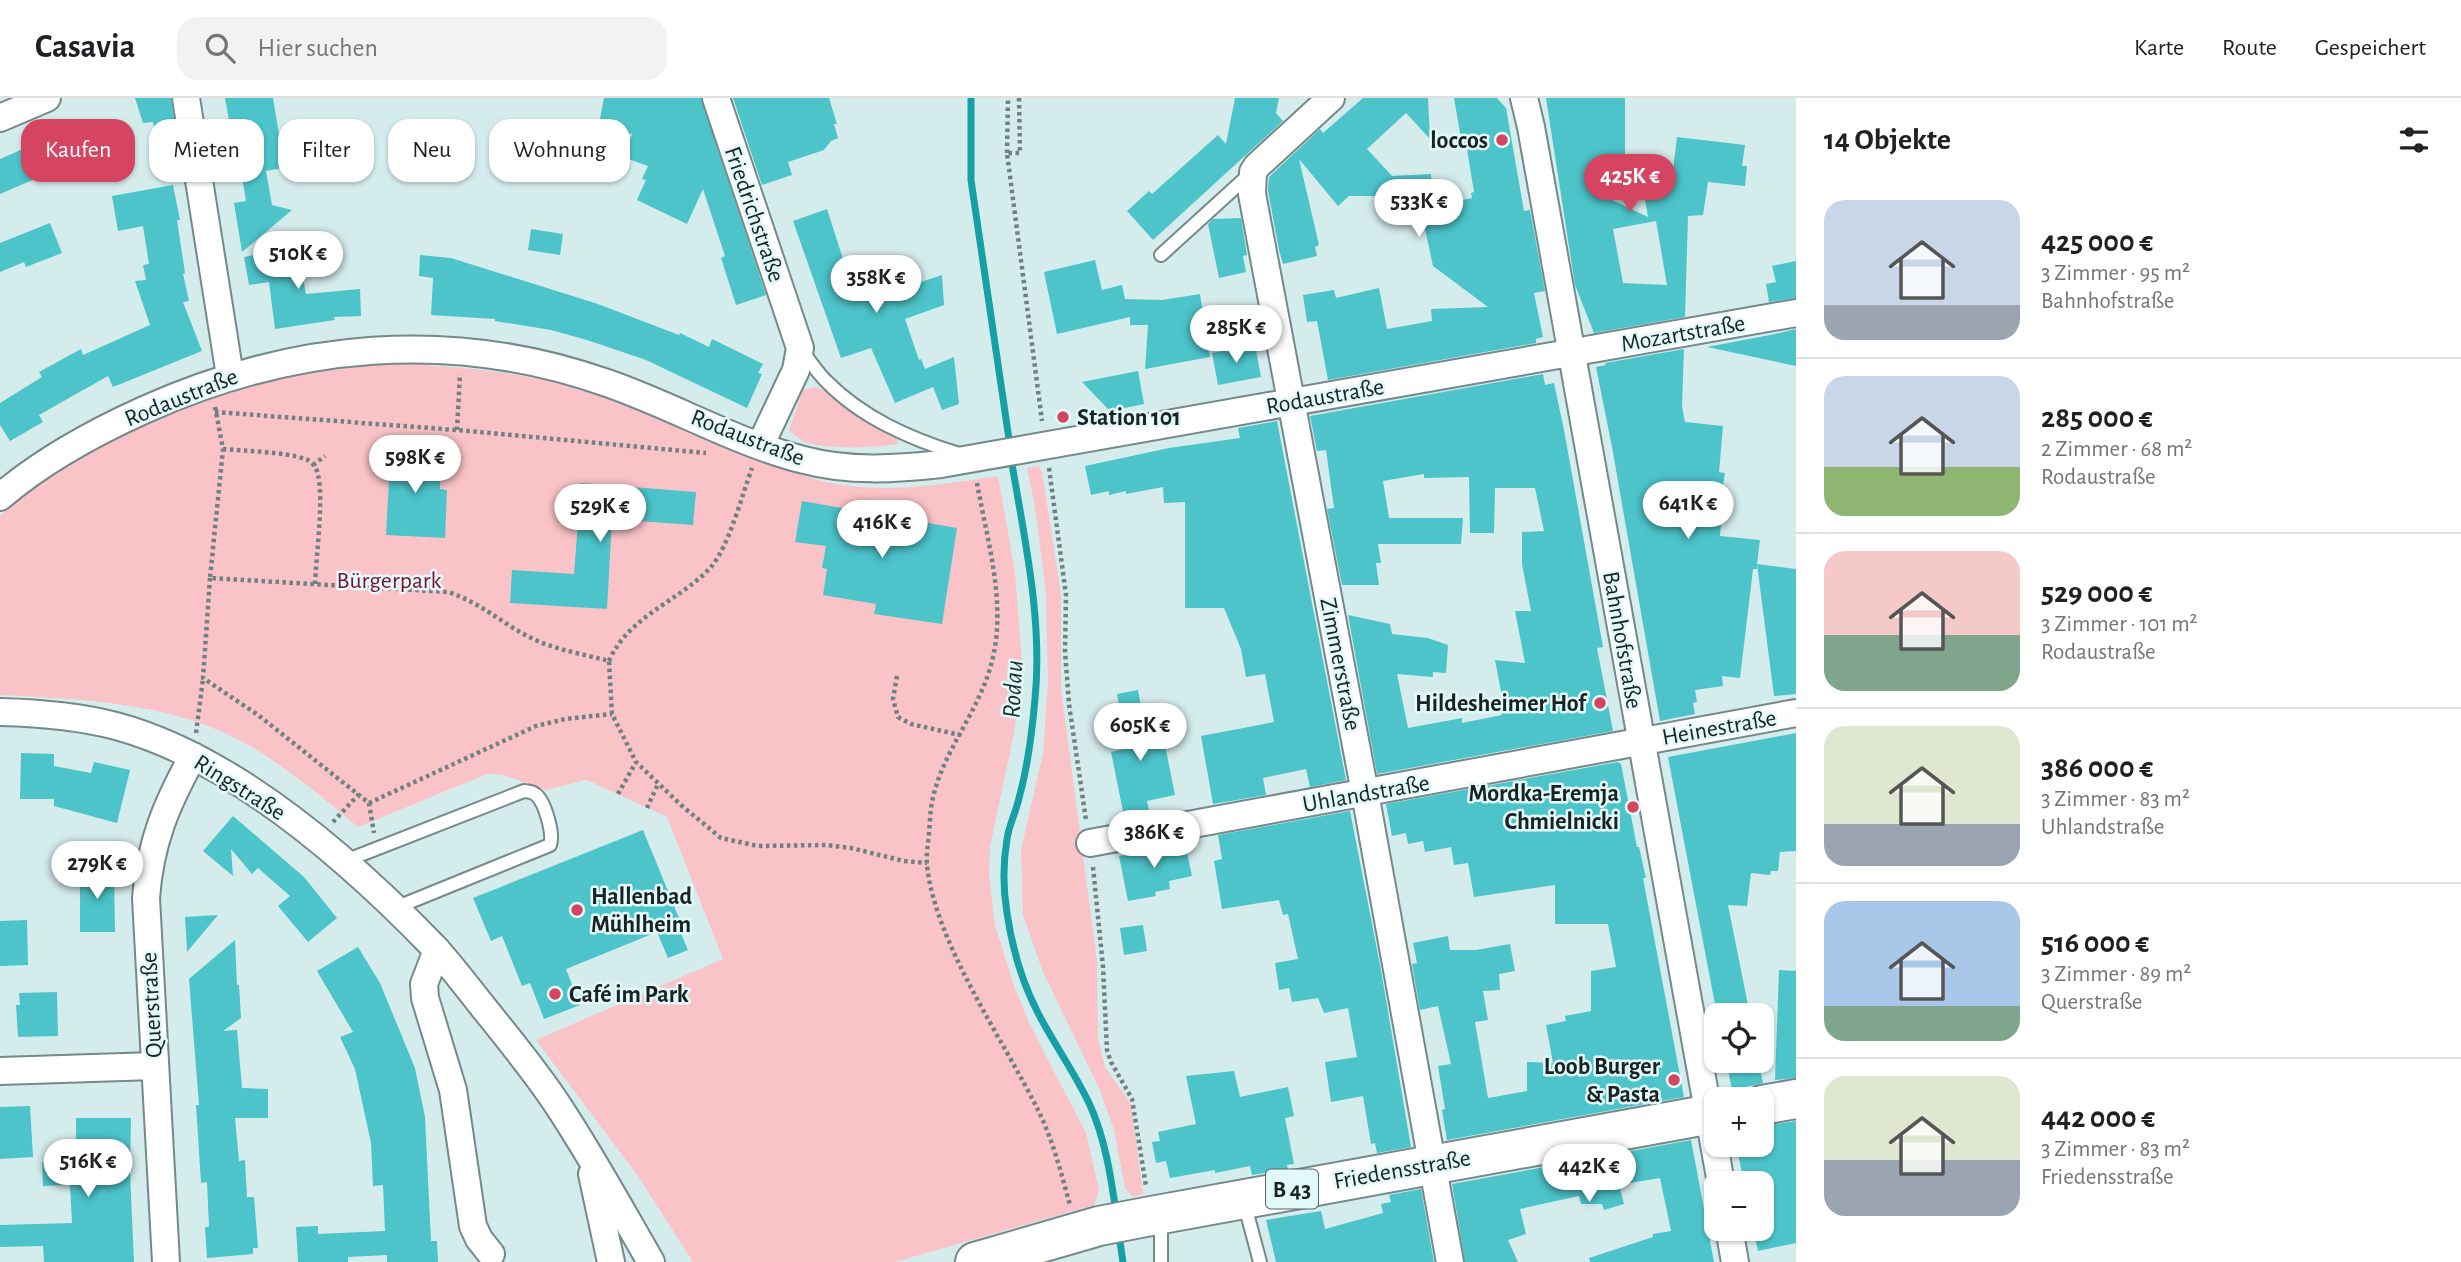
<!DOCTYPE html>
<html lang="de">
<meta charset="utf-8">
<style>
:root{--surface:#fff;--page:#f2f2f2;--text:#202124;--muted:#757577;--line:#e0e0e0;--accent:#d54460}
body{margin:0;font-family:"Alegreya Sans",sans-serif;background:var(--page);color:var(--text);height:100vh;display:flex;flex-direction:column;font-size:26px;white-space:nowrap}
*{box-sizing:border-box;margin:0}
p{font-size:23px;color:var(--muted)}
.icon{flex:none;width:38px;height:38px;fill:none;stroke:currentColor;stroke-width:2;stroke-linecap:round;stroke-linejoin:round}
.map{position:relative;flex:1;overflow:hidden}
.panel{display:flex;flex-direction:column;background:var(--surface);width:665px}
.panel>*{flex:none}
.top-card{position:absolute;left:21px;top:21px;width:665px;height:63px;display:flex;gap:14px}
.controls{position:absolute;left:1704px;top:905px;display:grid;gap:14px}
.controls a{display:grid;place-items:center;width:70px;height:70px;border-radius:14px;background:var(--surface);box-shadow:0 2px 5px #0004;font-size:35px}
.price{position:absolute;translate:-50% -60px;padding:0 16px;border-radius:24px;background:#fff;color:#222;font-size:23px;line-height:46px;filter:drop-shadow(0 2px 4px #0008)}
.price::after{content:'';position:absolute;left:50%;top:42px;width:21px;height:16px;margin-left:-10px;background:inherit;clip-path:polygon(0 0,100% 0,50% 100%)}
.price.on{background:var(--accent);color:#fff}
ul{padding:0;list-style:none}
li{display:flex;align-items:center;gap:21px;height:175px;padding:0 28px}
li+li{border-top:2px solid var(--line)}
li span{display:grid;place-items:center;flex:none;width:196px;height:140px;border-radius:21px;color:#555}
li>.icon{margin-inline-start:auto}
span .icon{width:84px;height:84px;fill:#fffc;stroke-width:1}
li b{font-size:30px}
h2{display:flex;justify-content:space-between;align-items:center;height:84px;padding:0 28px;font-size:30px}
.tag{padding:0 24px;border-radius:21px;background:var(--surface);box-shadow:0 2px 5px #0004;font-size:24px;line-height:63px}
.tag.on{background:var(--accent);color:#fff}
header{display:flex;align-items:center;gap:42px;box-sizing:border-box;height:98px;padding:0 35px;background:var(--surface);border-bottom:2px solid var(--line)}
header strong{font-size:33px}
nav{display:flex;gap:38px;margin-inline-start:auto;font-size:24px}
.search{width:490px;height:63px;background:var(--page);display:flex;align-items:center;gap:18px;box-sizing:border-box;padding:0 24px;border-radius:21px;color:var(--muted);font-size:26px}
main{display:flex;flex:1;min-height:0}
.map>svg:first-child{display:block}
.green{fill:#fac3c7}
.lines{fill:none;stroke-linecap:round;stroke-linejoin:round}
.stream{stroke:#16a0a6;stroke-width:7}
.building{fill:#4cc4ca;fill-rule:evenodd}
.service-casing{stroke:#74898a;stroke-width:16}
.minor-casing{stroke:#74898a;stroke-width:30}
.primary-casing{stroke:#74898a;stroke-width:42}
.path{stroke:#718081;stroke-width:4.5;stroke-dasharray:3.5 3.5;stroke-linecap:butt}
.service{stroke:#fff;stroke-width:12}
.minor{stroke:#fff;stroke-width:26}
.primary{stroke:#fff;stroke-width:38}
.poi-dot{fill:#d54460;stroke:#e2f9fa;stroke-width:2.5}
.labels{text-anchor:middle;stroke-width:5;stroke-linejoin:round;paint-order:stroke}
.shield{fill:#e2f9fa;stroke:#566263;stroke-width:2}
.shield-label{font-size:23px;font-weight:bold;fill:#1a2222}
.poi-label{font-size:24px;font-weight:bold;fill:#1a2222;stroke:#e2f9fa;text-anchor:end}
.street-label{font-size:24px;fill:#1a2222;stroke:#e2f9fa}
.park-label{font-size:24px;fill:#7a132d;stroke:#e2f9fa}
.water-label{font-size:26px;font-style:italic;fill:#182e2f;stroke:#e2f9fa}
</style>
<header>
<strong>Casavia</strong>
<div class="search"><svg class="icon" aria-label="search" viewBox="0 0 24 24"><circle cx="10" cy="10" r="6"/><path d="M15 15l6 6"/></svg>Hier suchen</div>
<nav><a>Karte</a><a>Route</a><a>Gespeichert</a></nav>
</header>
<main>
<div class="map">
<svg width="1796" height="1164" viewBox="0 0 1796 1164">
<rect width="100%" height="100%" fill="#d5eced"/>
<path class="green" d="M378 265C443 267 508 272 572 288 632 303 689 331 745 355 779 369 814 384 851 388 900 394 950 385 998 378L1015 474 1022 565 1021 590 1013 640 990 749 989 778 995 827 1014 888 1031 929 1086 1035 1099 1092 1094 1107 895 1164H693L638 1078 536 942 723 861 667 719 587 682 545 692 504 677 487 676 358 729C322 699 283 666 241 643 168 604 81 601 0 597V418L24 397 58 372 163 315 272 278Z
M815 289C831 292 845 310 860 319 872 326 884 331 896 336L898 346C877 350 821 352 803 343 798 341 793 335 789 332L803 292Z
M1039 368 1042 374 1061 496V591L1097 863 1098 941 1105 969 1131 1006 1143 1096 1133 1099 1125 1090 1114 1032 1099 990 1043 874 1023 817 1021 752 1043 655 1048 584 1046 495 1035 409 1027 370Z"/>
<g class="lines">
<path class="stream" d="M971 0V82L1010 348
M1011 360C1024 439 1043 521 1035 601 1032 635 1028 668 1019 700 1016 714 1009 727 1007 741 1003 765 1003 791 1007 815 1012 849 1022 884 1038 915 1054 946 1075 975 1090 1007 1105 1041 1111 1078 1116 1115
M1119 1137 1123 1164"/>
</g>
<path class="building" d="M135 0H171L182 73 162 75 153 24 143 25Z
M225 0H273L279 36H283L289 69 266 73 272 107 292 112 242 154 234 105 246 103 236 43 233 44Z
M604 0H701L766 197 736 207 721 160 725 158 703 91 687 126 637 102 646 82 642 81 648 68 623 59 632 36 598 31Z
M733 0H829L837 26H834L838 40 831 43 824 52 788 64 792 77 762 87Z
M1235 0H1279L1276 15 1283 23 1153 142 1127 113 1149 93 1152 96 1218 37 1226 46Z
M1363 0H1428L1430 41 1406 15 1367 51 1392 78 1431 76 1433 108 1472 100 1471 95 1474 94 1467 51 1463 52 1454 0H1497L1506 10 1524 113 1530 112 1545 193 1534 195 1543 239 1536 241V245L1328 282 1317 223 1307 224 1303 197 1334 192 1336 200 1379 190 1387 231 1432 223 1431 211 1488 209 1433 168 1421 112 1403 113 1402 98H1349L1338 108 1299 61 1319 147 1315 149 1317 158 1283 166 1279 152 1268 93 1269 79 1320 31 1323 35Z
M1546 0H1625V63H1599L1606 99 1648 119 1641 78 1673 72 1677 39 1745 47 1742 68H1747L1745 88 1708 84 1703 117 1688 118 1685 219 1594 235 1575 187ZM1656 123 1667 187 1623 185 1613 131Z
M81 26 98 67 61 83 56 72 0 96V61Z
M173 87 180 122H177L185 175 183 176 189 203 183 204 202 253 113 289 108 278 39 317 43 324 10 343 0 327V305L42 279 39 274 81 251 83 257 150 227 135 183 146 182 143 167 149 166 143 128 118 133 112 98Z
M827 111 844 164 847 163 852 177 857 175 861 189 910 172 915 186 942 177 944 207 905 221 919 262 921 261 925 271 954 259 959 306 942 312 933 289 895 305 871 250 841 260 793 123Z
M1241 120 1247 157 1243 158 1246 174 1219 180 1208 126 1213 121Z
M50 125 62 155 26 169 24 164 0 174V145Z
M531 131 563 136 560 157 528 152Z
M297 149 306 196 360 191 361 218 334 219 335 222 275 231 269 184 249 187 244 159Z
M420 157 451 160 598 206 679 237 680 235 709 249 712 241 763 266 758 275 762 276 747 310 646 262 587 242 551 232 495 223V221L431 217 433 180 419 178Z
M1095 162 1102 192 1122 187 1125 201 1162 202 1200 196 1210 259 1145 271 1148 227H1130V219L1057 236 1044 174Z
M1796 163V200L1769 204 1766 186 1776 184 1772 168Z
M1796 231V268L1707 249 1775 236Z
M1255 247 1261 279 1218 287 1212 255Z
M1684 251 1682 308 1685 324 1723 328 1719 374 1725 375 1717 426H1721L1720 438 1760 442 1757 466 1796 471V596L1774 598 1757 466V471H1753L1740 580 1722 578 1723 588 1695 592 1697 604 1693 605 1695 616 1660 623 1612 349 1596 269 1606 267 1605 265Z
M1138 273 1144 306 1110 313 1082 284Z
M1543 276 1545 287 1554 285 1564 332 1603 549 1597 550 1613 633 1377 676 1348 517 1390 526 1392 536 1428 540 1448 547 1446 575 1433 574V579L1397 576 1408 630 1462 620V625L1502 617 1500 609H1504L1495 562 1525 565 1515 513H1531L1522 466V434L1544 433 1535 390H1495L1494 435H1470L1469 379 1424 380V376L1383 383 1389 420H1463L1461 446H1378L1381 465H1376L1379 487H1342L1327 411 1334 410 1326 352 1317 353 1310 318Z
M1277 323 1346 682 1310 689 1306 671 1263 680 1266 697 1213 706 1201 638 1274 624 1265 576 1246 579 1241 551 1224 510H1185V404L1164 405 1163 389 1126 396V393L1109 397V393L1091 397 1085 368 1169 350 1240 340 1238 330Z
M394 346 430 347 428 378 440 379V391L447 392 445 440 386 437 390 364H393Z
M581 385 696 394 693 427 612 421 607 511 510 505 512 472 574 476Z
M802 403 957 430 942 526 874 516 876 506 823 497 827 471 822 470 826 448 795 444Z
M1138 592 1148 646 1164 642 1175 697 1147 703 1150 718 1125 723 1111 654 1128 650 1117 596Z
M1796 635V753L1780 754 1778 773H1771L1770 777 1751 775 1747 808 1728 807 1750 917H1717L1668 659Z
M21 655 54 656V668L91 675 94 664 130 672 117 725 54 708V701H20Z
M1618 664 1621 666 1637 749H1639L1646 780H1643L1684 999 1447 1042 1442 1012 1445 1011 1438 968 1451 966 1438 908 1420 912 1412 866 1417 865 1413 845 1448 838 1450 852H1476L1510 846 1515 873 1499 876 1500 892 1483 893 1488 922 1475 924 1488 1000 1527 993V964L1553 965 1546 927 1566 923 1565 918 1591 913V873L1616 869 1608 826H1555V787L1474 799 1468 765 1454 767 1451 749 1425 754 1423 743 1408 746 1406 735 1392 738 1386 706Z
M1350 713 1381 872 1411 1049 1377 1055 1375 1045 1371 1046 1363 998 1331 1004 1325 964 1357 959 1348 910 1324 915 1318 900 1292 904 1289 890 1279 892 1275 865 1298 861 1288 816 1283 817 1279 802 1222 811 1214 763 1222 761 1218 737Z
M233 718 304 779 337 820 308 844 278 808 290 798 258 770 252 776 231 751 233 778 203 753Z
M643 732 681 825 677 826 688 852 668 860 657 834 566 871 580 907 544 921 530 885 522 888 502 838 491 843 473 800Z
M1185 745 1192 778 1169 783 1170 791 1155 794 1156 798 1128 803 1119 758 1132 756 1131 753Z
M114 771 115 834H80V772Z
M218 817 187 854 185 819Z
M27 822 28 867 0 868V823Z
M1143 827 1147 853 1124 857 1120 830Z
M235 842 237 887H239L241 920 223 933 237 932 242 990 268 991V1020H235L239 1063 245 1062 247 1099H254L258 1150H253V1156L207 1160 205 1129H209L207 1084 201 1085 196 1007H199L189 881Z
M358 849 380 885 415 970 425 1019 431 1143H437L438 1164H387V1157L348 1159V1164H298L296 1129 318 1128V1136L385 1133 383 1087 373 1088 371 1045 355 971 340 939 353 934 317 873Z
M1779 872 1796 873V980L1775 982Z
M57 894 58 938 18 939 16 907H20L19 895Z
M1726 962H1758L1763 985 1732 992Z
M1234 973 1240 999 1288 989 1294 1018 1285 1020 1294 1066 1287 1067 1288 1071 1252 1077 1250 1068 1215 1075V1072L1170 1080 1166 1063 1156 1065 1152 1044 1160 1043 1158 1034 1196 1026 1186 978Z
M30 1008 33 1059 0 1061V1009Z
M76 1020H131L130 1075 134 1164H44L43 1148 0 1149V1127L72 1125 70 1087 43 1088 42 1064 76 1063Z
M1796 1023V1145L1758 1153 1753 1130H1762V1085H1744L1736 1046H1762V1028Z
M1691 1042 1714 1164H1590L1589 1160 1653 1139V1136L1671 1133 1660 1080 1619 1087 1624 1106 1604 1112 1602 1106H1581L1579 1098 1520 1111 1526 1136 1508 1142 1518 1164H1465L1452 1086Z
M1421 1091 1434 1164H1276L1266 1122 1321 1113 1325 1131 1383 1115 1381 1106 1391 1104 1389 1097Z"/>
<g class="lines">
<g class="service-casing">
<path id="service" d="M1161 157 1250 76
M802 253C810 263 817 274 826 283 862 320 911 341 959 356
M345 763 524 693C529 694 531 693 535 696 545 703 554 736 550 747L395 810
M1244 1104 1260 1164
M1161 1164V1119"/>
</g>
<g class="minor-casing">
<path id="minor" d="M186 0 230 278
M716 0 800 250 796 272 760 348
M1331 0 1257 68 1253 74 1252 96 1365 695 1450 1164
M1524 0 1531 29 1721 1085
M0 20 47 0
M0 399C43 362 93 335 144 312 293 245 451 230 607 285 674 308 736 345 804 362 849 374 896 371 941 366L1796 215
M0 614C39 615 78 618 116 628 235 660 351 763 435 850 455 872 473 897 492 920 515 949 539 978 559 1009 592 1059 621 1112 651 1164
M1090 745 1796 615
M437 852 424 886 425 900 453 992 473 1128 479 1141 491 1156
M0 973 154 968
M592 1076 611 1164
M1729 1130 1735 1164
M166 1164 146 800C150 745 166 707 193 658"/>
</g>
<g class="primary-casing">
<path id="primary" d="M1762 1007 1796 1001
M975 1164 1099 1128 1151 1118 1717 1015"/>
</g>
<path class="path" d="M1019 0 1020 55H1007L1042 323
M1007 55 1008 0
M215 309 223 351 210 480 448 494C485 506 506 530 540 544 562 553 587 557 609 563L612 616 636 664 681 707 721 740 758 748 826 747 851 750 904 763 927 765
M215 314 457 332 706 355
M457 332 460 276
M223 351C245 353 286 354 305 361 312 363 317 370 318 377 324 402 316 458 315 487
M313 367 325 358
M1049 370 1066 497 1065 553 1069 606 1086 722
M977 385C987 442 1007 506 992 563 980 613 942 653 932 704 930 714 930 725 929 735 928 746 926 757 927 767 935 845 1003 941 1038 1012 1053 1042 1061 1075 1070 1107
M210 480 203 580 258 617 369 705 536 628 565 621 612 616
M609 563C628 518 680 503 711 469 729 448 742 397 752 370
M897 578 893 601 898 619 911 626 960 637
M196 635 203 581
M618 696 636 664
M369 705 374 735
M647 710 658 686
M333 724 359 696
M1093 769 1103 869 1107 952 1111 964 1132 1001 1146 1088"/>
<use href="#service" class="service"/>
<use href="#minor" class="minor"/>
<use href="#primary" class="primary"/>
</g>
<g class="poi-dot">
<circle cx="1502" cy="42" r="7"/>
<circle cx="1063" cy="319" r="7"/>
<circle cx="1600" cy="605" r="7"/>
<circle cx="1633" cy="709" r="7"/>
<circle cx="577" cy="812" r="7"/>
<circle cx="555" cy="896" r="7"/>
<circle cx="1674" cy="982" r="7"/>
</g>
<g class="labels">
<rect class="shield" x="1266" y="1071.5" width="52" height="39" rx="5"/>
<g class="shield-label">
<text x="1292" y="1099">B 43</text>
</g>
<g class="poi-label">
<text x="1488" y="50">loccos</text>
<text x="1077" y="327" text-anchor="start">Station 101</text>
<text x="1586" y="613">Hildesheimer Hof</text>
<text x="1619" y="703">Mordka-Eremja<tspan x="1619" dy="28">Chmielnicki</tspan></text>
<text x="591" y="806" text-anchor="start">Hallenbad<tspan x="591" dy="28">Mühlheim</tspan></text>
<text x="569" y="904" text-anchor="start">Café im Park</text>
<text x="1660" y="976">Loob Burger<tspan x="1660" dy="28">&amp; Pasta</tspan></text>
</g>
<g class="street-label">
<text transform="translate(755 116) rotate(71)" y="8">Friedrichstraße</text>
<text transform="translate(1683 235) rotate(-10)" y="8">Mozartstraße</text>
<text transform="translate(1325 298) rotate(-10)" y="8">Rodaustraße</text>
<text transform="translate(181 299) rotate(-22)" y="8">Rodaustraße</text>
<text transform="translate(748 339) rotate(21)" y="8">Rodaustraße</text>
<text transform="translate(1623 542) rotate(80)" y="8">Bahnhofstraße</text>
<text transform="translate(1341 566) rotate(79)" y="8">Zimmerstraße</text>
<text transform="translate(1719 629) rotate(-10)" y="8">Heinestraße</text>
<text transform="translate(240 689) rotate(32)" y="8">Ringstraße</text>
<text transform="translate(1366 695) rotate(-10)" y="8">Uhlandstraße</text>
<text transform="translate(151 907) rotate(-93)" y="8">Querstraße</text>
<text transform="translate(1402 1071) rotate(-10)" y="8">Friedensstraße</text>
</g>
<g class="park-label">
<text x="389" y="490">Bürgerpark</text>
</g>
<g class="water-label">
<text transform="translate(1012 591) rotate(-87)" y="9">Rodau</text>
</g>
</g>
</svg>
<div class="controls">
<a><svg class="icon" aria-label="locate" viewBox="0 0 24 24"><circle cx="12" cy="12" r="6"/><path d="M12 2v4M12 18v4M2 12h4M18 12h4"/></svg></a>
<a>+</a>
<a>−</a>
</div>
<b class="price on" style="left:1630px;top:116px">425K €</b>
<b class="price" style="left:1419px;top:141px">533K €</b>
<b class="price" style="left:298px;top:193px">510K €</b>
<b class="price" style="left:876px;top:217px">358K €</b>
<b class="price" style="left:1236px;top:267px">285K €</b>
<b class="price" style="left:415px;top:397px">598K €</b>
<b class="price" style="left:1688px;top:443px">641K €</b>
<b class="price" style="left:600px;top:446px">529K €</b>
<b class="price" style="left:882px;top:462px">416K €</b>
<b class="price" style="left:1140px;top:665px">605K €</b>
<b class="price" style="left:1154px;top:772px">386K €</b>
<b class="price" style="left:97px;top:803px">279K €</b>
<b class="price" style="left:88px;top:1101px">516K €</b>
<b class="price" style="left:1589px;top:1106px">442K €</b>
<div class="top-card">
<a class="tag on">Kaufen</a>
<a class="tag">Mieten</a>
<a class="tag">Filter</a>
<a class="tag">Neu</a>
<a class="tag">Wohnung</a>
</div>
</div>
<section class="panel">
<h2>14 Objekte<svg class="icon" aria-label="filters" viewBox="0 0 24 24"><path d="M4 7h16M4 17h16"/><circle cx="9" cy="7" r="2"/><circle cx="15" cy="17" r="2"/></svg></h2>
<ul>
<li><span style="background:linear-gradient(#c9d6e8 75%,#9aa5b1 0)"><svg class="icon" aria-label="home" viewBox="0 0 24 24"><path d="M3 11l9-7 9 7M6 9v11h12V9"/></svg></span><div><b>425 000 €</b><p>3 Zimmer · 95 m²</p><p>Bahnhofstraße</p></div></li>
<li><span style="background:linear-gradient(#c9d6e8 65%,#8fb573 0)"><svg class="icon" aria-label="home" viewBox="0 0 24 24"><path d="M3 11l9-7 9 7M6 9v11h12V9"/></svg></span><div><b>285 000 €</b><p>2 Zimmer · 68 m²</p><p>Rodaustraße</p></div></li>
<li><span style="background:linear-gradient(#f6c9c9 60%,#7fa58c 0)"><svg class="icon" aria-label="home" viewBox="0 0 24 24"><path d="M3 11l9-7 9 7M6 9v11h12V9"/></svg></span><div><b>529 000 €</b><p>3 Zimmer · 101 m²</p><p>Rodaustraße</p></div></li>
<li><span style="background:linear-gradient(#dfe7d0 70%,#9aa5b1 0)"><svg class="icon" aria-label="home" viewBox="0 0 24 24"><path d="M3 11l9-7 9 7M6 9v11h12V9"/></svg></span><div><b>386 000 €</b><p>3 Zimmer · 83 m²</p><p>Uhlandstraße</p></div></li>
<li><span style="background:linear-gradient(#a9c7e8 75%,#7fa58c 0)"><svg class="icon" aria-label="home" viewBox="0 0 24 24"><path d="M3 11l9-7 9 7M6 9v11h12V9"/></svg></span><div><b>516 000 €</b><p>3 Zimmer · 89 m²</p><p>Querstraße</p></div></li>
<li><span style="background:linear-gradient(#dfe7d0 60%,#9aa5b1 0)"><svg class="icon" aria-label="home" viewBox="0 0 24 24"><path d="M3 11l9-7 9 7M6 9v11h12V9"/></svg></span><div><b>442 000 €</b><p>3 Zimmer · 83 m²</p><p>Friedensstraße</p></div></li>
</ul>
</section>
</main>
